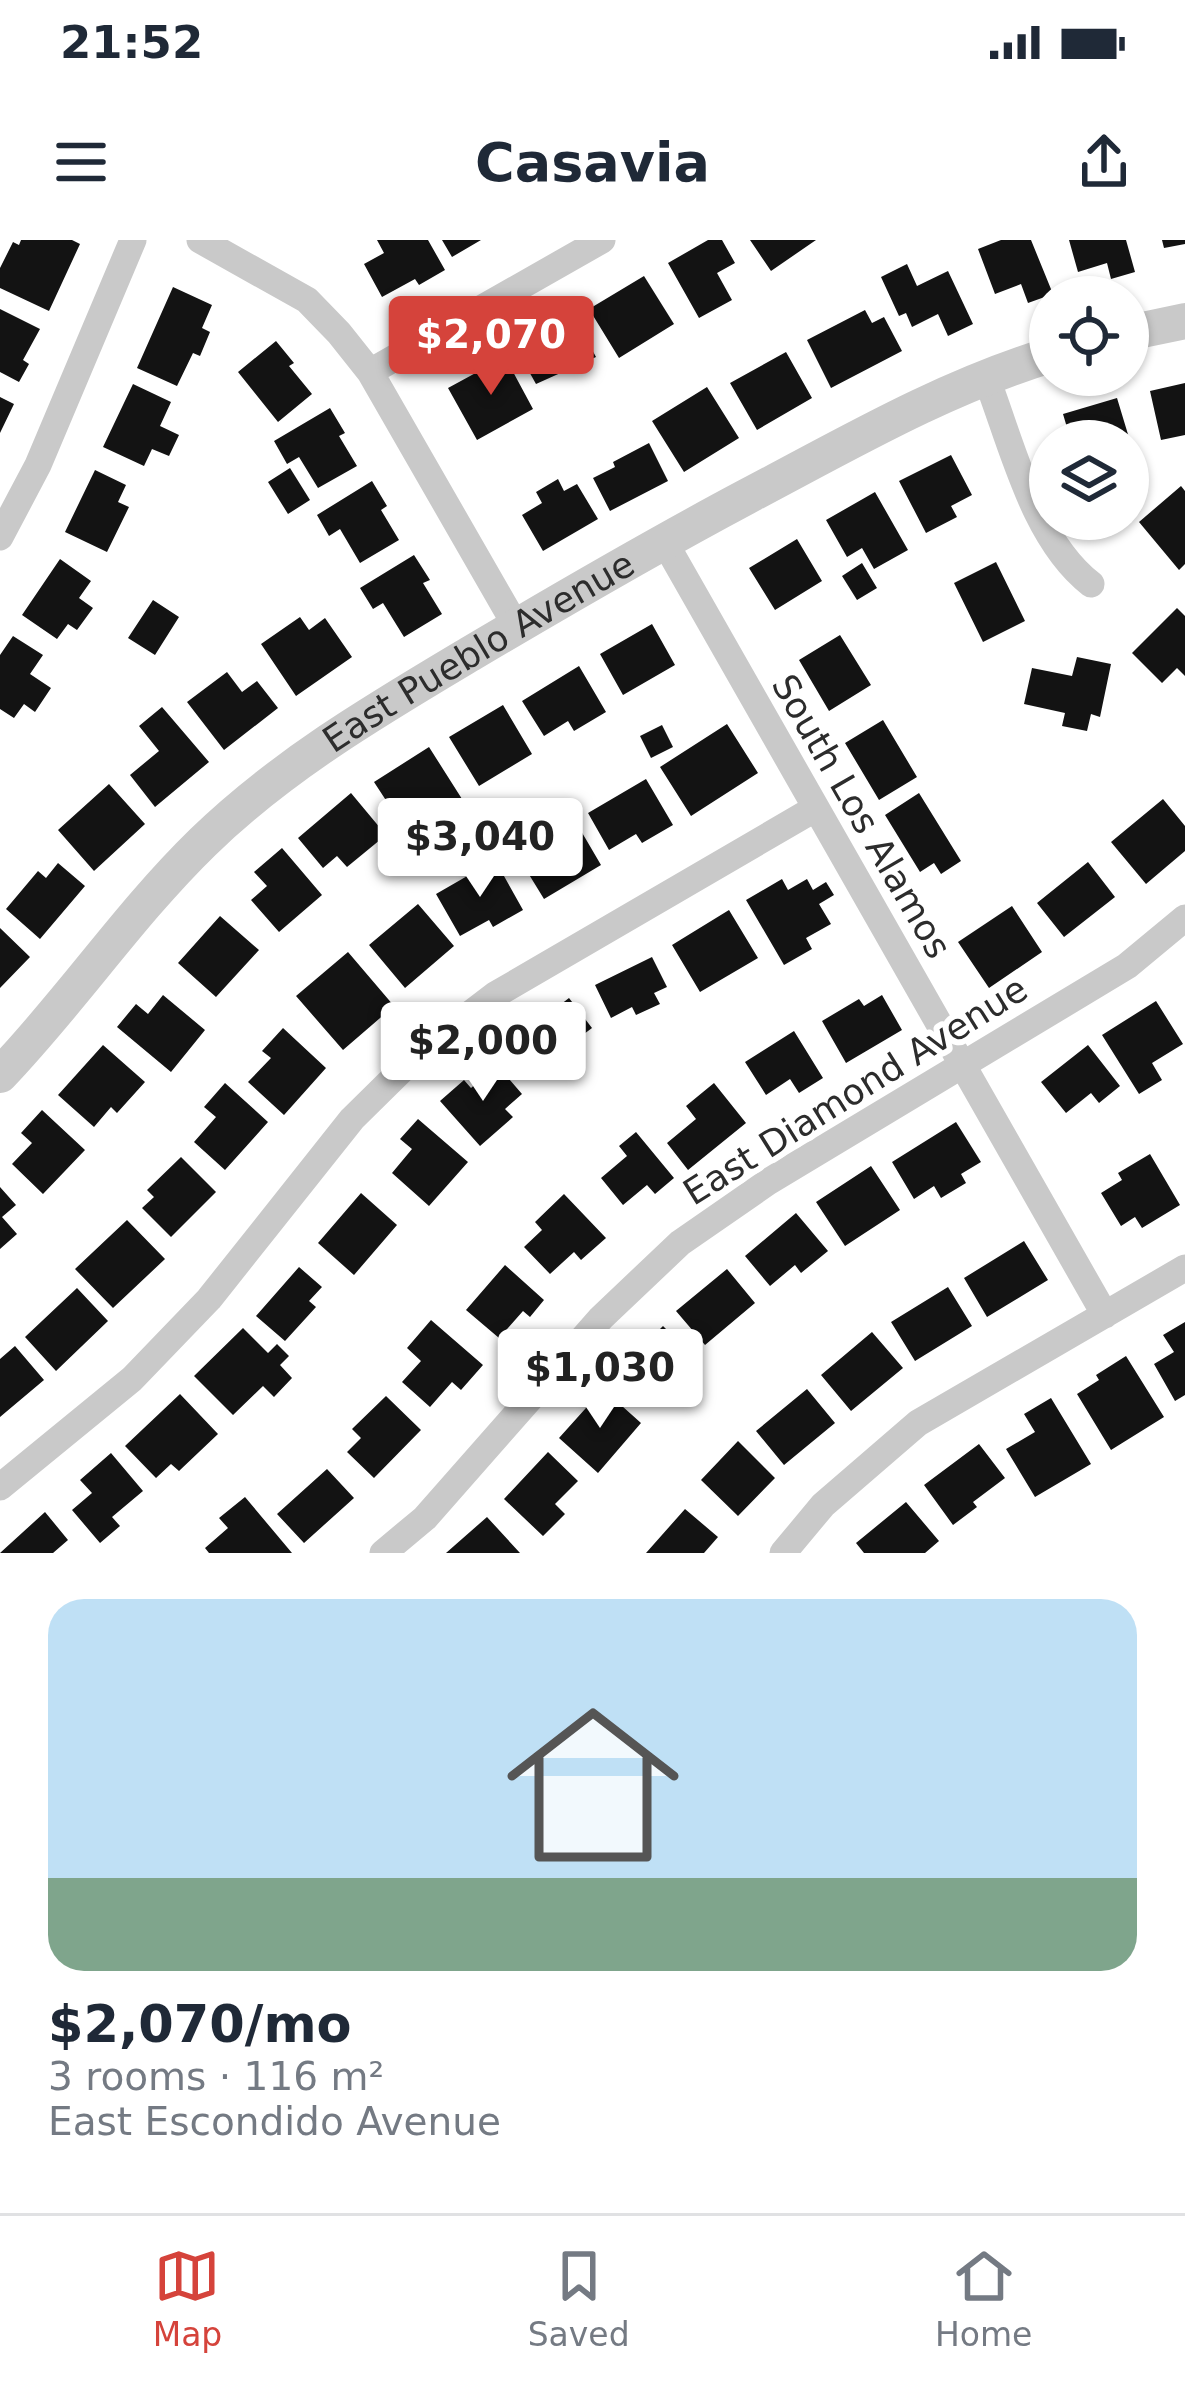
<!DOCTYPE html>
<meta charset="utf-8">
<style>
:root{--surface:#fff;--page:#f2f2f3;--text:#1f2937;--muted:#747a83;--line:#e0e1e3;--accent:#d5433b}
body{margin:0;font-family:"DejaVu Sans",sans-serif;background:var(--page);color:var(--text);height:100vh;display:flex;flex-direction:column;font-size:45px;white-space:nowrap}
*{box-sizing:border-box;margin:0}
p{font-size:39px;color:var(--muted)}
.icon{flex:none;width:66px;height:66px;fill:none;stroke:currentColor;stroke-width:2;stroke-linecap:round;stroke-linejoin:round}
.map{position:relative;height:1313px;overflow:hidden}
.side{display:flex;flex-direction:column;background:var(--surface);flex:1}
.side>*{flex:none}
.fabs{position:absolute;left:1029px;top:36px;display:grid;gap:24px}
.fabs a{display:grid;place-items:center;width:120px;height:120px;border-radius:50%;background:var(--surface);box-shadow:0 3px 9px #0004;font-size:60px}
.price{position:absolute;translate:-50% -102px;padding:0 27px;border-radius:12px;background:#fff;color:#222;font-size:39px;line-height:78px;filter:drop-shadow(0 3px 6px #0008)}
.price::after{content:'';position:absolute;left:50%;top:72px;width:36px;height:27px;margin-left:-18px;background:inherit;clip-path:polygon(0 0,100% 0,50% 100%)}
.price.on{background:var(--accent);color:#fff}
ul{padding:0;list-style:none}
li{display:grid;align-content:center;gap:24px;height:636px;padding:0 48px}
li+li{border-top:3px solid var(--line)}
li span{display:grid;place-items:center;height:372px;border-radius:36px;color:#555}
li>.icon{margin-inline-start:auto}
span .icon{width:216px;height:216px;fill:#fffc;stroke-width:1}
li b{font-size:51px}
.status{display:flex;justify-content:space-between;align-items:center;height:84px;padding:0 60px;background:var(--surface);direction:ltr}
.status svg{height:33px;fill:currentColor}
header{display:flex;justify-content:space-between;align-items:center;height:156px;padding:0 48px;background:var(--surface);font-size:54px;font-weight:700}
.dock{display:flex;justify-content:space-around;align-items:center;height:168px;border-top:3px solid var(--line);background:var(--surface);font-size:33px;color:var(--muted)}
.dock a{display:grid;justify-items:center;gap:6px}
.dock .on{color:var(--accent)}
.map>svg:first-child{display:block}
.building{fill:#131313}
.lines{fill:none;stroke-linecap:round;stroke-linejoin:round}
.minor{stroke:#c9c9c9;stroke-width:27}
.tertiary{stroke:#c9c9c9;stroke-width:36}
.labels{text-anchor:middle;stroke-width:12;stroke-linejoin:round;paint-order:stroke}
.street-label{font-size:36px;fill:#2c2c2c;stroke:#fff}
</style>
<div class="status"><b>21:52</b><svg viewBox="0 0 49 12"><path d="M0 12V9h3v3zM5 12V6h3v6zM10 12V3h3v9zM15 12V0h3v12zM26 1h20v11H26zM47 4h2v5h-2z"/></svg></div>
<header><svg class="icon" aria-label="menu" viewBox="0 0 24 24"><path d="M4 6h16M4 12h16M4 18h16"/></svg>Casavia<svg class="icon" aria-label="share" viewBox="0 0 24 24"><path d="M12 15V3M7 8l5-5 5 5M5 13v7h14v-7"/></svg></header>
<div class="map">
<svg width="1185" height="1313" viewBox="0 0 1185 1313">
<rect width="100%" height="100%" fill="#fff"/>
<path class="building" d="M21 0H72L80 4 49 71 0 48V28L13 2 19 5Z
M377 0H428L445 30 419 45 415 39 382 57 364 24 384 13Z
M442 0H481L452 17Z
M708 0H722L735 23 717 33 732 60 699 78 668 23Z
M750 0H816L771 31Z
M1001 0H1031L1053 54 1028 63 1021 44 995 54 978 9Z
M1069 0H1126L1135 32 1111 39 1107 23 1078 32Z
M1162 0H1185V4L1164 8Z
M907 24 917 46 948 31 973 84 948 96 938 74 912 87 906 73 899 76 881 37Z
M644 36 674 84 619 118 589 69Z
M173 47 212 65 202 88 210 92 200 116 193 113 177 146 137 128Z
M0 69 40 89 23 120 29 124 19 142 0 132Z
M865 70 872 83 884 77 902 111 831 148 807 100Z
M575 78 596 117 536 144 517 110Z
M276 101 294 123 289 126 312 154 278 182 238 132Z
M786 112 812 158 757 190 730 143Z
M505 117 533 169 477 200 448 148Z
M1185 143V195L1161 200 1150 151Z
M133 144 171 162 160 186 179 195 169 216 152 209 144 226 103 207Z
M707 147 739 198 684 232 652 181Z
M0 157 14 164 0 193Z
M1117 158 1130 201H1071L1063 174Z
M330 168 345 193 339 196 357 226 318 248 299 217 287 224 274 201Z
M649 203 668 241 610 271 593 238 615 227 613 222Z
M951 215 972 255 951 266 957 277 926 293 899 241Z
M290 228 310 260 288 274 268 242Z
M95 230 126 245 118 262 129 267 107 312 65 292Z
M558 239 564 251 577 244 598 279 543 311 522 275 542 263 536 252Z
M372 241 387 266 381 270 399 300 360 323 340 289 329 296 317 275Z
M1181 246 1185 251V324L1179 330 1139 282Z
M875 252 908 310 874 329 862 308 847 317 826 280Z
M797 299 822 341 775 370 749 328Z
M414 315 430 340 423 343 442 374 404 397 383 363 373 369 360 348Z
M60 319 91 341 79 358 93 368 77 390 68 384 57 399 22 375Z
M996 322 1025 381 983 402 954 343Z
M862 323 877 348 857 360 842 336Z
M153 360 179 377 155 415 128 398Z
M1177 368 1185 376V436L1177 428 1162 443 1132 413Z
M300 377 309 390 325 378 352 417 296 456 261 404Z
M652 384 675 425 623 455 600 414Z
M840 395 871 445 829 471 799 420Z
M13 396 43 415 30 434 51 448 35 472 24 464 14 478 0 469V415Z
M1077 417 1111 424 1100 477 1091 474 1087 491 1062 486 1065 473 1024 464 1032 428 1072 436Z
M579 426 606 472 574 491 568 481 544 496 522 461Z
M227 432 242 452 257 441 278 468 224 510 187 462Z
M503 465 532 514 479 546 449 497Z
M162 467 209 522 155 567 130 535 159 511 139 486Z
M883 480 917 537 879 560 845 503Z
M727 484 758 533 691 576 660 527Z
M662 485 673 507 651 518 640 496Z
M429 507 462 559 408 594 374 542Z
M646 539 673 585 642 603 636 594 609 610 588 573Z
M109 544 145 584 94 631 58 590Z
M351 553 386 595 347 627 337 616 323 628 298 598Z
M919 553 961 621 941 634 934 623 920 632 885 575Z
M1163 559 1185 586V611L1146 644 1111 602Z
M567 567 601 625 544 659 506 597Z
M282 608 322 655 279 692 251 660 267 646 254 632Z
M495 620 523 670 493 687 489 680 460 696 436 654Z
M1088 622 1115 657 1064 697 1037 663Z
M58 623 85 646 40 699 6 669 38 631 46 638Z
M782 639 788 650 807 639 813 650 826 642 834 655 819 664 831 684 806 698 812 709 784 725 746 660Z
M418 664 454 706 405 748 369 705Z
M1012 666 1042 712 989 748 958 702Z
M729 670 758 718 700 752 672 705Z
M220 676 259 710 216 757 178 723Z
M0 688 30 717 0 748Z
M348 712 394 766 343 810 296 756Z
M652 717 667 747 654 753 660 764 636 775 632 767 611 778 595 745Z
M163 755 205 790 171 832 117 787 136 764 148 774Z
M882 755 902 790 846 823 822 781 859 759 864 766Z
M569 758 592 788 540 827 517 798Z
M1156 761 1183 804 1152 823 1162 840 1139 854 1102 795Z
M283 788 326 828 284 875 248 842 271 818 262 811Z
M794 791 823 838 799 853 790 839 766 855 745 822Z
M103 805 145 842 117 873 111 867 94 887 58 855Z
M1088 805 1120 846 1099 863 1091 853 1066 873 1041 842Z
M497 825 522 854 505 869 513 877 480 906 440 861 464 840 471 848Z
M225 843 268 882 225 930 194 902 216 877 204 867Z
M714 843 746 883 688 930 667 903 696 879 686 866Z
M42 870 85 910 43 954 12 924 32 903 21 893Z
M418 879 468 922 429 966 392 933 412 909 400 899Z
M956 882 981 922 961 934 966 943 941 958 934 946 914 959 892 922Z
M636 892 674 938 655 954 647 945 623 965 601 938 627 916 619 906Z
M1150 914 1180 965 1142 988 1135 977 1121 986 1101 953 1122 940 1118 933Z
M181 917 216 952 171 997 142 968 154 957 147 950Z
M871 926 900 970 845 1006 816 962Z
M0 947 16 965 2 977 17 994 0 1009Z
M361 953 397 985 354 1035 318 1003Z
M564 954 606 998 581 1020 574 1012 550 1034 524 1007 542 990 535 982Z
M796 973 828 1011 801 1033 795 1025 770 1046 745 1016Z
M127 980 165 1019 113 1068 75 1029Z
M1024 1001 1048 1040 987 1077 964 1038Z
M505 1025 544 1060 530 1077 523 1071 499 1098 466 1070Z
M299 1027 322 1047 309 1061 316 1067 285 1101 256 1076Z
M727 1029 755 1063 705 1105 676 1071Z
M948 1047 972 1086 915 1121 891 1082Z
M77 1048 108 1081 56 1131 25 1097Z
M431 1080 483 1125 461 1150 452 1142 430 1167 402 1142 421 1121 407 1108Z
M1185 1082V1155L1175 1161 1154 1124 1174 1112 1163 1095Z
M663 1086 694 1117 646 1164 616 1133Z
M243 1088 268 1113 277 1104 289 1116 280 1125 292 1138 274 1157 263 1146 233 1175 194 1136Z
M872 1092 903 1128 851 1171 821 1135Z
M15 1106 44 1140 0 1177V1119Z
M1126 1116 1164 1177 1111 1210 1077 1154 1099 1140 1096 1135Z
M603 1149 641 1183 598 1233 559 1198Z
M807 1149 835 1183 784 1225 756 1191Z
M180 1154 218 1194 179 1231 171 1224 156 1238 125 1206Z
M386 1156 421 1190 374 1238 347 1212 361 1198 352 1189Z
M1051 1158 1091 1224 1035 1257 1006 1209 1035 1192 1024 1174Z
M738 1201 775 1238 738 1276 701 1240Z
M979 1204 1005 1238 973 1262 977 1267 953 1285 924 1245Z
M548 1212 578 1241 555 1264 565 1274 543 1296 504 1259Z
M111 1213 143 1251 112 1277 120 1286 100 1303 72 1270 92 1253 80 1240Z
M327 1229 354 1258 304 1303 277 1274Z
M245 1257 292 1313H209L205 1308 228 1288 219 1278Z
M906 1262 939 1301 925 1313H864L856 1303Z
M685 1269 718 1297 704 1313H646Z
M45 1272 68 1300 53 1313H0Z
M487 1277 520 1313H446Z"/>
<g class="lines">
<path class="minor" d="M200 0 307 60 339 93 370 132 516 386
M370 132 602 0
M986 137C1012 204 1033 299 1091 344
M0 297 38 225 133 0
M664 301 1105 1075
M0 1247 132 1139 209 1059 352 879 419 813 495 755 816 568
M383 1313 425 1278 601 1078 680 1003 768 942 1127 726 1185 678
M783 1313 823 1265 918 1183 1185 1028"/>
<g class="tertiary">
<path d="M1128 93 1185 81"/>
<path id="s1" d="M0 835C71 761 129 674 203 602 281 526 376 470 470 414 561 360 652 307 746 257 845 205 942 148 1050 115"/>
</g>
</g>
<g class="labels">
<g class="street-label">
<text dy="13" stroke="none"><textPath href="#s1" startOffset="645">East Pueblo Avenue</textPath></text>
<text transform="translate(862 576) rotate(60)" y="13">South Los Alamos</text>
<text transform="translate(855 850) rotate(-32)" y="13">East Diamond Avenue</text>
</g>
</g>
</svg>
<div class="fabs">
<a><svg class="icon" aria-label="locate" viewBox="0 0 24 24"><circle cx="12" cy="12" r="6"/><path d="M12 2v4M12 18v4M2 12h4M18 12h4"/></svg></a>
<a><svg class="icon" aria-label="layers" viewBox="0 0 24 24"><path d="M12 4l9 5-9 5-9-5zM3 14l9 5 9-5"/></svg></a>
</div>
<b class="price on" style="left:491px;top:158px">$2,070</b>
<b class="price" style="left:480px;top:660px">$3,040</b>
<b class="price" style="left:483px;top:864px">$2,000</b>
<b class="price" style="left:600px;top:1191px">$1,030</b>
</div>
<section class="side">
<ul>
<li><span style="background:linear-gradient(#bfe0f5 75%,#7fa58c 0)"><svg class="icon" aria-label="home" viewBox="0 0 24 24"><path d="M3 11l9-7 9 7M6 9v11h12V9"/></svg></span><div><b>$2,070/mo</b><p>3 rooms · 116 m²</p><p>East Escondido Avenue</p></div></li>
</ul>
</section>
<nav class="dock">
<a class="on"><svg class="icon" aria-label="map" viewBox="0 0 24 24"><path d="M3 6l6-2 6 2 6-2v14l-6 2-6-2-6 2zM9 4v14M15 6v14"/></svg>Map</a>
<a><svg class="icon" aria-label="saved" viewBox="0 0 24 24"><path d="M7 4h10v16l-5-4-5 4z"/></svg>Saved</a>
<a><svg class="icon" aria-label="home" viewBox="0 0 24 24"><path d="M3 11l9-7 9 7M6 9v11h12V9"/></svg>Home</a>
</nav>
